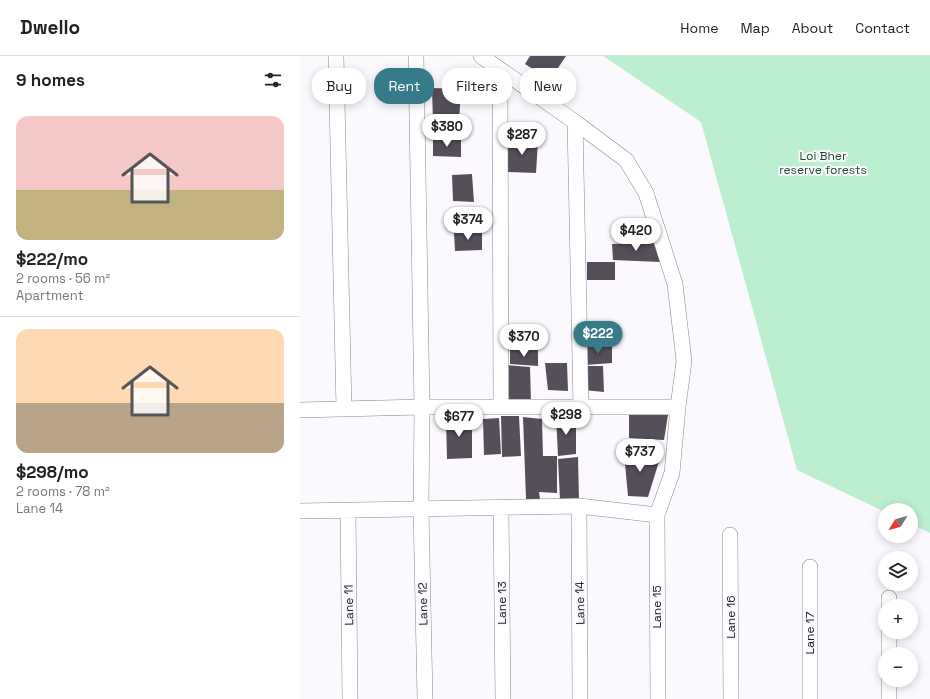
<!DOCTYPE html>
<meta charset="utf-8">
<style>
:root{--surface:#fff;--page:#f6f6f6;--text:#222;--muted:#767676;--line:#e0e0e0;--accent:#367b89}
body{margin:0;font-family:"Space Grotesk",sans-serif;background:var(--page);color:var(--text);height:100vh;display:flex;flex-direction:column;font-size:15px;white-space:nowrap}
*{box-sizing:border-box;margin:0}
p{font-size:13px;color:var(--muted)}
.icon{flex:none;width:22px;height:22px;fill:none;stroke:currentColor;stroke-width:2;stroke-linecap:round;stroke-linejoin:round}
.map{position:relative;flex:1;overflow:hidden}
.side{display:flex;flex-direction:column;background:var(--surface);width:300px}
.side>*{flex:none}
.top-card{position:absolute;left:12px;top:12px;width:380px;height:36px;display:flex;gap:8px}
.needle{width:26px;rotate:233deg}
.controls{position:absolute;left:578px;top:447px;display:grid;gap:8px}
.controls a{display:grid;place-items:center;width:40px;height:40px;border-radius:50%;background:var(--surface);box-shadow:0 2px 10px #0003;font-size:20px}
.price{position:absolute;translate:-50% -34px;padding:0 9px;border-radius:14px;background:#fff;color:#222;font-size:13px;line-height:26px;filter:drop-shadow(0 1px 2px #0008)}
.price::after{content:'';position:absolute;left:50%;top:24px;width:12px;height:9px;margin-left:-6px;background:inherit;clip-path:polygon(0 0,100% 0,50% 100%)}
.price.current{background:var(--accent);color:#fff}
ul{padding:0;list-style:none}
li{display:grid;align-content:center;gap:8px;height:212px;padding:0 16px}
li+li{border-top:1px solid var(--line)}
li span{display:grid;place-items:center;height:124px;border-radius:12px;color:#555}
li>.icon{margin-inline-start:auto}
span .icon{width:72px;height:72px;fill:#fffc;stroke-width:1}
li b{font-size:17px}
h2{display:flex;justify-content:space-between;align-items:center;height:48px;padding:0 16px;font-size:17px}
.pill{padding:0 14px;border-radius:16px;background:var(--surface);box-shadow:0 2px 10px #0003;font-size:14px;line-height:36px}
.pill.current{background:var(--accent);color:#fff}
header{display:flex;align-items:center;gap:24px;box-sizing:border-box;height:56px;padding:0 20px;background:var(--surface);border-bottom:1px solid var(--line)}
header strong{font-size:19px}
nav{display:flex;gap:22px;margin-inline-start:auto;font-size:14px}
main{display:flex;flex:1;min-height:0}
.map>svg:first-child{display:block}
.green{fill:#bbefcf}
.building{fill:#554f5a}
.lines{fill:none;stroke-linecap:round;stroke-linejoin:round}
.minor-casing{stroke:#8a8490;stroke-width:16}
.minor{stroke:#fff;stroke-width:15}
.labels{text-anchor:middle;stroke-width:4;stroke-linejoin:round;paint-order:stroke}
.park-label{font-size:12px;fill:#184d32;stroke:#fcf9fe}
.street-label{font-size:12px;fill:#1f1d21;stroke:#fcf9fe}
</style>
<header>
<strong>Dwello</strong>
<nav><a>Home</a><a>Map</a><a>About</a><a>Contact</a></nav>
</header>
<main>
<section class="side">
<h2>9 homes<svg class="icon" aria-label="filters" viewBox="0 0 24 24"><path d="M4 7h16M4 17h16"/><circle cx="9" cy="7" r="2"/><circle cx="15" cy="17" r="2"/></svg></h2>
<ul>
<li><span style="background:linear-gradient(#f6c9c9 60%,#c2b280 0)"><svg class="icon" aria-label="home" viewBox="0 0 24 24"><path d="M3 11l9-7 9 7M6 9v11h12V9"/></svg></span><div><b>$222/mo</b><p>2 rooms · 56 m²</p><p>Apartment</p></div></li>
<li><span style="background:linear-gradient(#ffd9b3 60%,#b9a48a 0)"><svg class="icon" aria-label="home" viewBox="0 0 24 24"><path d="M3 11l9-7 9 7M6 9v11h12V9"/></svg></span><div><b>$298/mo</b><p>2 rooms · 78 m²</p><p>Lane 14</p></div></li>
</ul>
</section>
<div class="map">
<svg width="630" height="643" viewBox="0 0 630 643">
<rect width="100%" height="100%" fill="#fcf9fe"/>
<path class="green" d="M303 0H630V477L611 468V454H585V456L497 414 401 66Z"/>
<path class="building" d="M230 0H266L250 24 225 8Z
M132 32 161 33 159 66H133Z
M207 82 238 84 236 117 206 116Z
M133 83 161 84V101L133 100Z
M172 118 174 146 153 145 152 119Z
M154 176H182V194L155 195Z
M356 187 360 206 313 204 312 188Z
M287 206H315V224H287Z
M285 290H312V307L286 309Z
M210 294H238V310L210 308Z
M245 307H267L268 335 248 334Z
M206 309 230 311 231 345 206 344Z
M283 310H303L304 336 283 334Z
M329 359H368L364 384 329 382Z
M201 360H219L221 400 202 401Z
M256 360 276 362V398L258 400Z
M223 361 242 363 243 400H257V437L239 436 240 443H226Z
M146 362H172V402L147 403Z
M199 362 201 398 184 399 183 363Z
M324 397 361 399 348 441 328 440Z
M278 401 279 444H260L258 403Z"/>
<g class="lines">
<g class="minor-casing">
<path id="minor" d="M36 0 44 353
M116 0 122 351 121 453 125 643
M181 0 275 66 326 104 346 137 375 228 384 305 378 351 372 417 357 459 358 643
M200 14 201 351
M275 66 281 350
M0 354 122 351H378
M279 450 280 643
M201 452 203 643
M48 454 50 643
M0 455 279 450 357 459
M430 479 431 643
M510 511V643
M589 550V542
M589 598V576
M589 643V624"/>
</g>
<use href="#minor" class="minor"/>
</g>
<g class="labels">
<g class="park-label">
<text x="523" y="104">Loi Bher<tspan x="523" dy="14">reserve forests</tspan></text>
</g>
<g class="street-label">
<text transform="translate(202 547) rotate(-90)" y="4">Lane 13</text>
<text transform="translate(280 547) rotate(-91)" y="4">Lane 14</text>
<text transform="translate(123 548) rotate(-91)" y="4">Lane 12</text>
<text transform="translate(49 549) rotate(-91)" y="4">Lane 11</text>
<text transform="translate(357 551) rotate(-90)" y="4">Lane 15</text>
<text transform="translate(431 561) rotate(-90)" y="4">Lane 16</text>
<text transform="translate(510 577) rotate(-90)" y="4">Lane 17</text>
</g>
</g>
</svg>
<div class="controls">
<a><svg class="needle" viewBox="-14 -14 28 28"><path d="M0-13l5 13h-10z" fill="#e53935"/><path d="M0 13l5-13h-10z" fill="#767676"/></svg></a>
<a><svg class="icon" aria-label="layers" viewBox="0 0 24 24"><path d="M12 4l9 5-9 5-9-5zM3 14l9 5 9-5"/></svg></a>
<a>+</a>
<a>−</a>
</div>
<b class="price" style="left:147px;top:92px">$380</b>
<b class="price" style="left:222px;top:100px">$287</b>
<b class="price" style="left:168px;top:185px">$374</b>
<b class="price" style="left:336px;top:196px">$420</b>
<b class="price current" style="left:298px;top:299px">$222</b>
<b class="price" style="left:224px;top:302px">$370</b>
<b class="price" style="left:266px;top:380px">$298</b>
<b class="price" style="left:159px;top:382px">$677</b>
<b class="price" style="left:340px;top:417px">$737</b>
<div class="top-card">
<a class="pill">Buy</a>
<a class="pill current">Rent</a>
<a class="pill">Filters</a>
<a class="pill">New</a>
</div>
</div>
</main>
